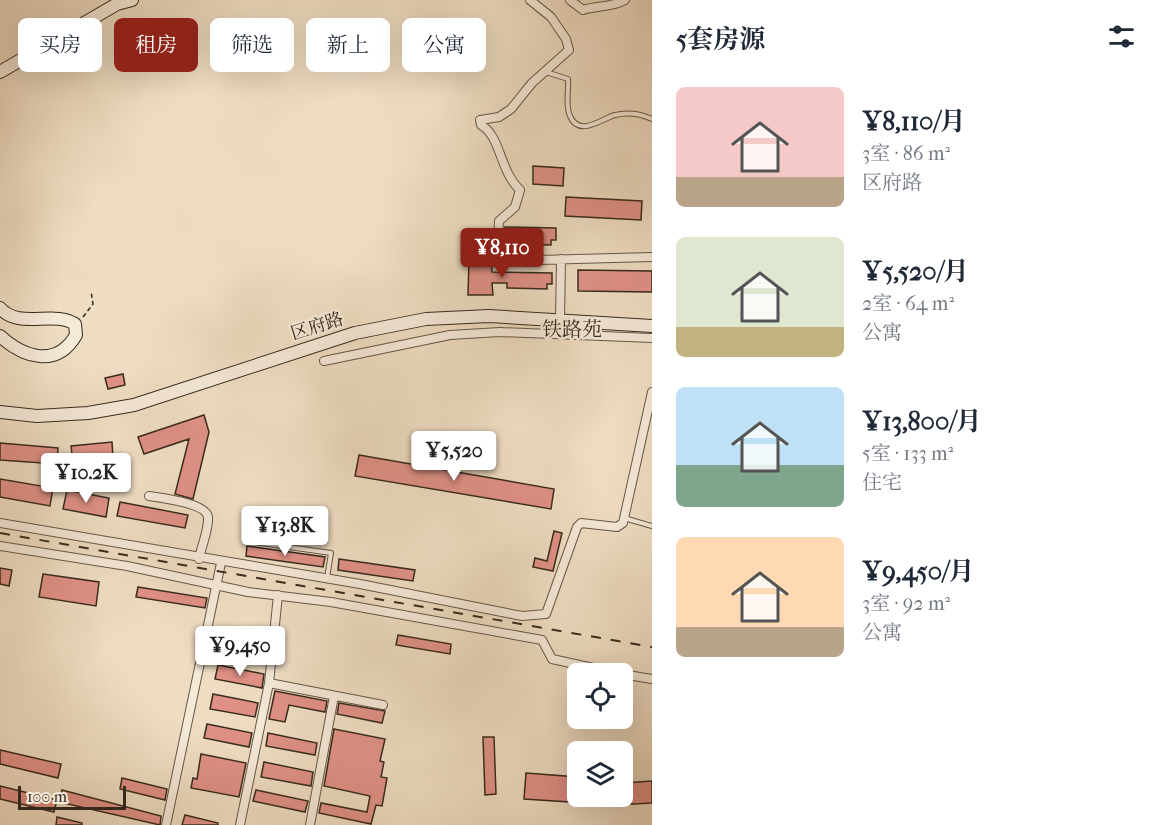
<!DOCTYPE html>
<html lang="zh">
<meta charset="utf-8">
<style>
:root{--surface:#fff;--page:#f2f2f3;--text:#1f2937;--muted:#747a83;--accent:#8f2418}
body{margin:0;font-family:"IM FELL French Canon","Noto Serif SC",serif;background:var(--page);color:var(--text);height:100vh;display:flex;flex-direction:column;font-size:22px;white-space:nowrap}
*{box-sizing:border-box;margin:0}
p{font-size:20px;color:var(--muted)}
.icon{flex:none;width:33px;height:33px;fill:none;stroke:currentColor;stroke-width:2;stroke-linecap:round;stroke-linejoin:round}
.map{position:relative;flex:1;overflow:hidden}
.details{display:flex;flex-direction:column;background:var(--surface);width:510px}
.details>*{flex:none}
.top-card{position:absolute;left:18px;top:18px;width:543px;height:54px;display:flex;gap:12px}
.controls{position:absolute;left:567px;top:663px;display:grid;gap:12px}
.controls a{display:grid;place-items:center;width:66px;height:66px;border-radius:9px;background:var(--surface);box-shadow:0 6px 24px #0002;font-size:30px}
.scale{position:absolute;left:18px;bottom:15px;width:108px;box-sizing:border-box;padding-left:6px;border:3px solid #372a1d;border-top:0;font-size:16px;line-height:21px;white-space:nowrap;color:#372a1d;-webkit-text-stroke:4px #f5e9d8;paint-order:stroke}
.price{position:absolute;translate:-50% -51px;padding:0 14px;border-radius:6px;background:#fff;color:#222;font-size:20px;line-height:39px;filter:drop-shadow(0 2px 3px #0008)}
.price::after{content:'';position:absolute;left:50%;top:36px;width:18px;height:14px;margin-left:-9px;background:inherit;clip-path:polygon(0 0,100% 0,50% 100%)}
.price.active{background:var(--accent);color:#fff}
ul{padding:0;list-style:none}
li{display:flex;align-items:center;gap:18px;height:150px;padding:0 24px}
li span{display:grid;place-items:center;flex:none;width:168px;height:120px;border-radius:9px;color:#555}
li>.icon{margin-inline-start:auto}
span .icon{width:72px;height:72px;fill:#fffc;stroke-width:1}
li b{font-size:26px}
h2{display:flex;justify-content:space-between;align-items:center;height:72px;padding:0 24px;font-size:26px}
.pill{padding:0 21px;border-radius:9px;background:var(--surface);box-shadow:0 6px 24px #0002;font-size:21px;line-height:54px}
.pill.active{background:var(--accent);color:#fff}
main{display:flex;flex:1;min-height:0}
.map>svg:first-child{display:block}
.building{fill:#e09187;stroke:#372a1d;stroke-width:1.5}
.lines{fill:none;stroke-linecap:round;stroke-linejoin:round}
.service-casing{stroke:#655746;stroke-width:6}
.minor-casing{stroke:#655746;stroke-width:10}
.secondary-casing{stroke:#372a1d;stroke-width:14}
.path{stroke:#372a1d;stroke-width:1.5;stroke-dasharray:4.5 3;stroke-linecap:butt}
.service{stroke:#f5e9d8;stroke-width:4}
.minor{stroke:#f5e9d8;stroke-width:8}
.secondary{stroke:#f5e9d8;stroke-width:12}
.rail{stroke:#372a1d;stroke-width:2;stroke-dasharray:10 10;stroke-linecap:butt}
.labels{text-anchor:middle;stroke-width:4.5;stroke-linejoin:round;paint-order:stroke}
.street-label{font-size:18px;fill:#372a1d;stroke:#f5e9d8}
.neighbourhood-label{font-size:20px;fill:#372a1d;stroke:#f5e9d8}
</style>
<main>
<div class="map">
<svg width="652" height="825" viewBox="0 0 652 825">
<rect width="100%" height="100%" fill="#efddc3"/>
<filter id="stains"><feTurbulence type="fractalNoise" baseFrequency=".00333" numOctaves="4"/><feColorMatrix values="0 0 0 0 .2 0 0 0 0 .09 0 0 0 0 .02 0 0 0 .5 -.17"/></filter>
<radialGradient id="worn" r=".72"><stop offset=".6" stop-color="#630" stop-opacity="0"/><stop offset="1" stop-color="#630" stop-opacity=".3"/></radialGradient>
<path class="building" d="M533 166 564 168 563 186 533 184Z
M566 197 642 201 641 220 565 216Z
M505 227 556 228V240H551V245L511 244V239H504Z
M491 259 492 272 552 273V284H547V289L507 288V283H492L493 295H468L469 260Z
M578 270 652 271V292L578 291Z
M123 374 125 385 108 389 105 378Z
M204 415 209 432 193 499 175 494 189 439 144 454 138 437Z
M112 442 113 458 73 462 71 446Z
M0 443 58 448 57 464 0 460Z
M359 455 554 489 551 509 355 476Z
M0 479 53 488 50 506 0 497Z
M67 490 109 498 106 517 63 509Z
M120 502 188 515 185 528 117 516Z
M554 531 562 533 553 571 533 567 535 558 547 561Z
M247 546 325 557 323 567 246 556Z
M339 559 415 570 413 581 338 570Z
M0 568 12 570 9 586 0 584Z
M43 574 99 582 96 606 39 597Z
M138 587 207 598 205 608 136 597Z
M398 635 451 644 450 654 396 645Z
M218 665 264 674 262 688 215 679Z
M275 691 327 701 325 712 289 705 285 722 269 719Z
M213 694 258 703 255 717 210 709Z
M339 703 385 711 382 723 337 714Z
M207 724 252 733 249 747 204 738Z
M334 729 385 739 380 761 384 762 381 777 387 778 382 806 376 805 371 824 319 813 321 803 367 812 370 796 324 786Z
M268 733 317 743 315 755 266 746Z
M483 737H494L496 794 485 795Z
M0 750 61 764 58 778 0 764Z
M201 754 246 763 239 797 191 788 193 778 197 779Z
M264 762 313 772 311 786 261 777Z
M526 773 578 777V796H624V783L652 781V803L616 805 524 799Z
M122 778 167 789 165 800 120 789Z
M0 786 57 800 54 812 0 799Z
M62 790 161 816 160 825 59 802Z
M256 790 308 801 305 812 253 801Z
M185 815 218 823V825H182Z
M57 817 82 823V825H56Z"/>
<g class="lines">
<g class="service-casing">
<path id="service" d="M546 72 568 79C569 90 565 105 570 116 579 138 603 118 615 115 627 112 641 114 652 119
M624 518 652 526
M247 541 331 553 327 578"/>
</g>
<g class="minor-casing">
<path id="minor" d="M530 0 551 17 566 39 569 50 532 83 511 109 499 117 480 120 481 125C501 136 499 170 520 190L515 207 499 221 497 257 539 260 652 257
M570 0 583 10C598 5 611 8 625 0
M560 319 561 259
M324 361 450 335 500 332 652 338
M149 496C161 498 206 503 208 517 209 530 201 547 199 559
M0 523 360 584 522 616 546 614 577 527 581 523 617 527 623 523 652 392
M0 546 127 566 248 592 331 602 542 640 552 659 621 674
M622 674 652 679
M269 683 383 705
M166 825 221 563
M240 825 269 683 278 595
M310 825 334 696"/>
</g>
<g class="secondary-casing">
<path id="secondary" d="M0 72 117 4 132 0
M0 308C19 330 53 310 75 324L76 335C57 368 24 358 0 336
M0 412 37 416 88 413 134 405 355 333 426 319 489 316 652 326"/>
</g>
<path class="path" d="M83 317 93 304 91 291"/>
<use href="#service" class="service"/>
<use href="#minor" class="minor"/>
<use href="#secondary" class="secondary"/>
<path class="rail" d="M0 533 652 647"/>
</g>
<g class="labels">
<g class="street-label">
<text transform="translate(317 326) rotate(-17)" y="6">区府路</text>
</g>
<g class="neighbourhood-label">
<text x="572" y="336">铁路苑</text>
</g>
</g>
<rect width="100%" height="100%" filter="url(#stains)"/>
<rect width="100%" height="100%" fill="url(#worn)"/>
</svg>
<div class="controls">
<a><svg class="icon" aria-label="locate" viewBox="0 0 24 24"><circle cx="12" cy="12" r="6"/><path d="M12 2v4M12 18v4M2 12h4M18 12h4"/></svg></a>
<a><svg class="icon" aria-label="layers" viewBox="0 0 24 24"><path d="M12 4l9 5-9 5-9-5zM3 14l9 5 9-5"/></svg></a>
</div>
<div class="scale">100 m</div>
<b class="price active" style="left:502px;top:279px">¥8,110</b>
<b class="price" style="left:454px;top:482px">¥5,520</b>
<b class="price" style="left:86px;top:504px">¥10.2K</b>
<b class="price" style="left:285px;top:557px">¥13.8K</b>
<b class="price" style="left:240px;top:677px">¥9,450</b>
<div class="top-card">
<a class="pill">买房</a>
<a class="pill active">租房</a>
<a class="pill">筛选</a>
<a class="pill">新上</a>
<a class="pill">公寓</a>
</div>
</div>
<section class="details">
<h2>5套房源<svg class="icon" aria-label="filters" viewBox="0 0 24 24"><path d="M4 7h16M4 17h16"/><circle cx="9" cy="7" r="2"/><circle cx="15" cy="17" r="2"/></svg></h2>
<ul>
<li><span style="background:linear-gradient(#f6c9c9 75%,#b9a48a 0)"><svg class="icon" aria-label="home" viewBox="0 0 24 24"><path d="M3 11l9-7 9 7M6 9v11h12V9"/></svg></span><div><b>¥8,110/月</b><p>3室 · 86 m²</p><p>区府路</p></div></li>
<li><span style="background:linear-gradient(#dfe7d0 75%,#c2b280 0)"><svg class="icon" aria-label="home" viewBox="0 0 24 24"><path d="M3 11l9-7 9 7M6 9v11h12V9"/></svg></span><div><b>¥5,520/月</b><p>2室 · 64 m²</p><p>公寓</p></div></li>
<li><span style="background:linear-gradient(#bfe0f5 65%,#7fa58c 0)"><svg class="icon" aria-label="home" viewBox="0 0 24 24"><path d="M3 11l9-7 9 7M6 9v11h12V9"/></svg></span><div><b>¥13,800/月</b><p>5室 · 133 m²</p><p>住宅</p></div></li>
<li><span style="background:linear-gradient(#ffd9b3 75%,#b9a48a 0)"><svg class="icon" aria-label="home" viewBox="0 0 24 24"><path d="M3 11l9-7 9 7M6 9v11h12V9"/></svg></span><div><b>¥9,450/月</b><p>3室 · 92 m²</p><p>公寓</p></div></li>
</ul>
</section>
</main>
